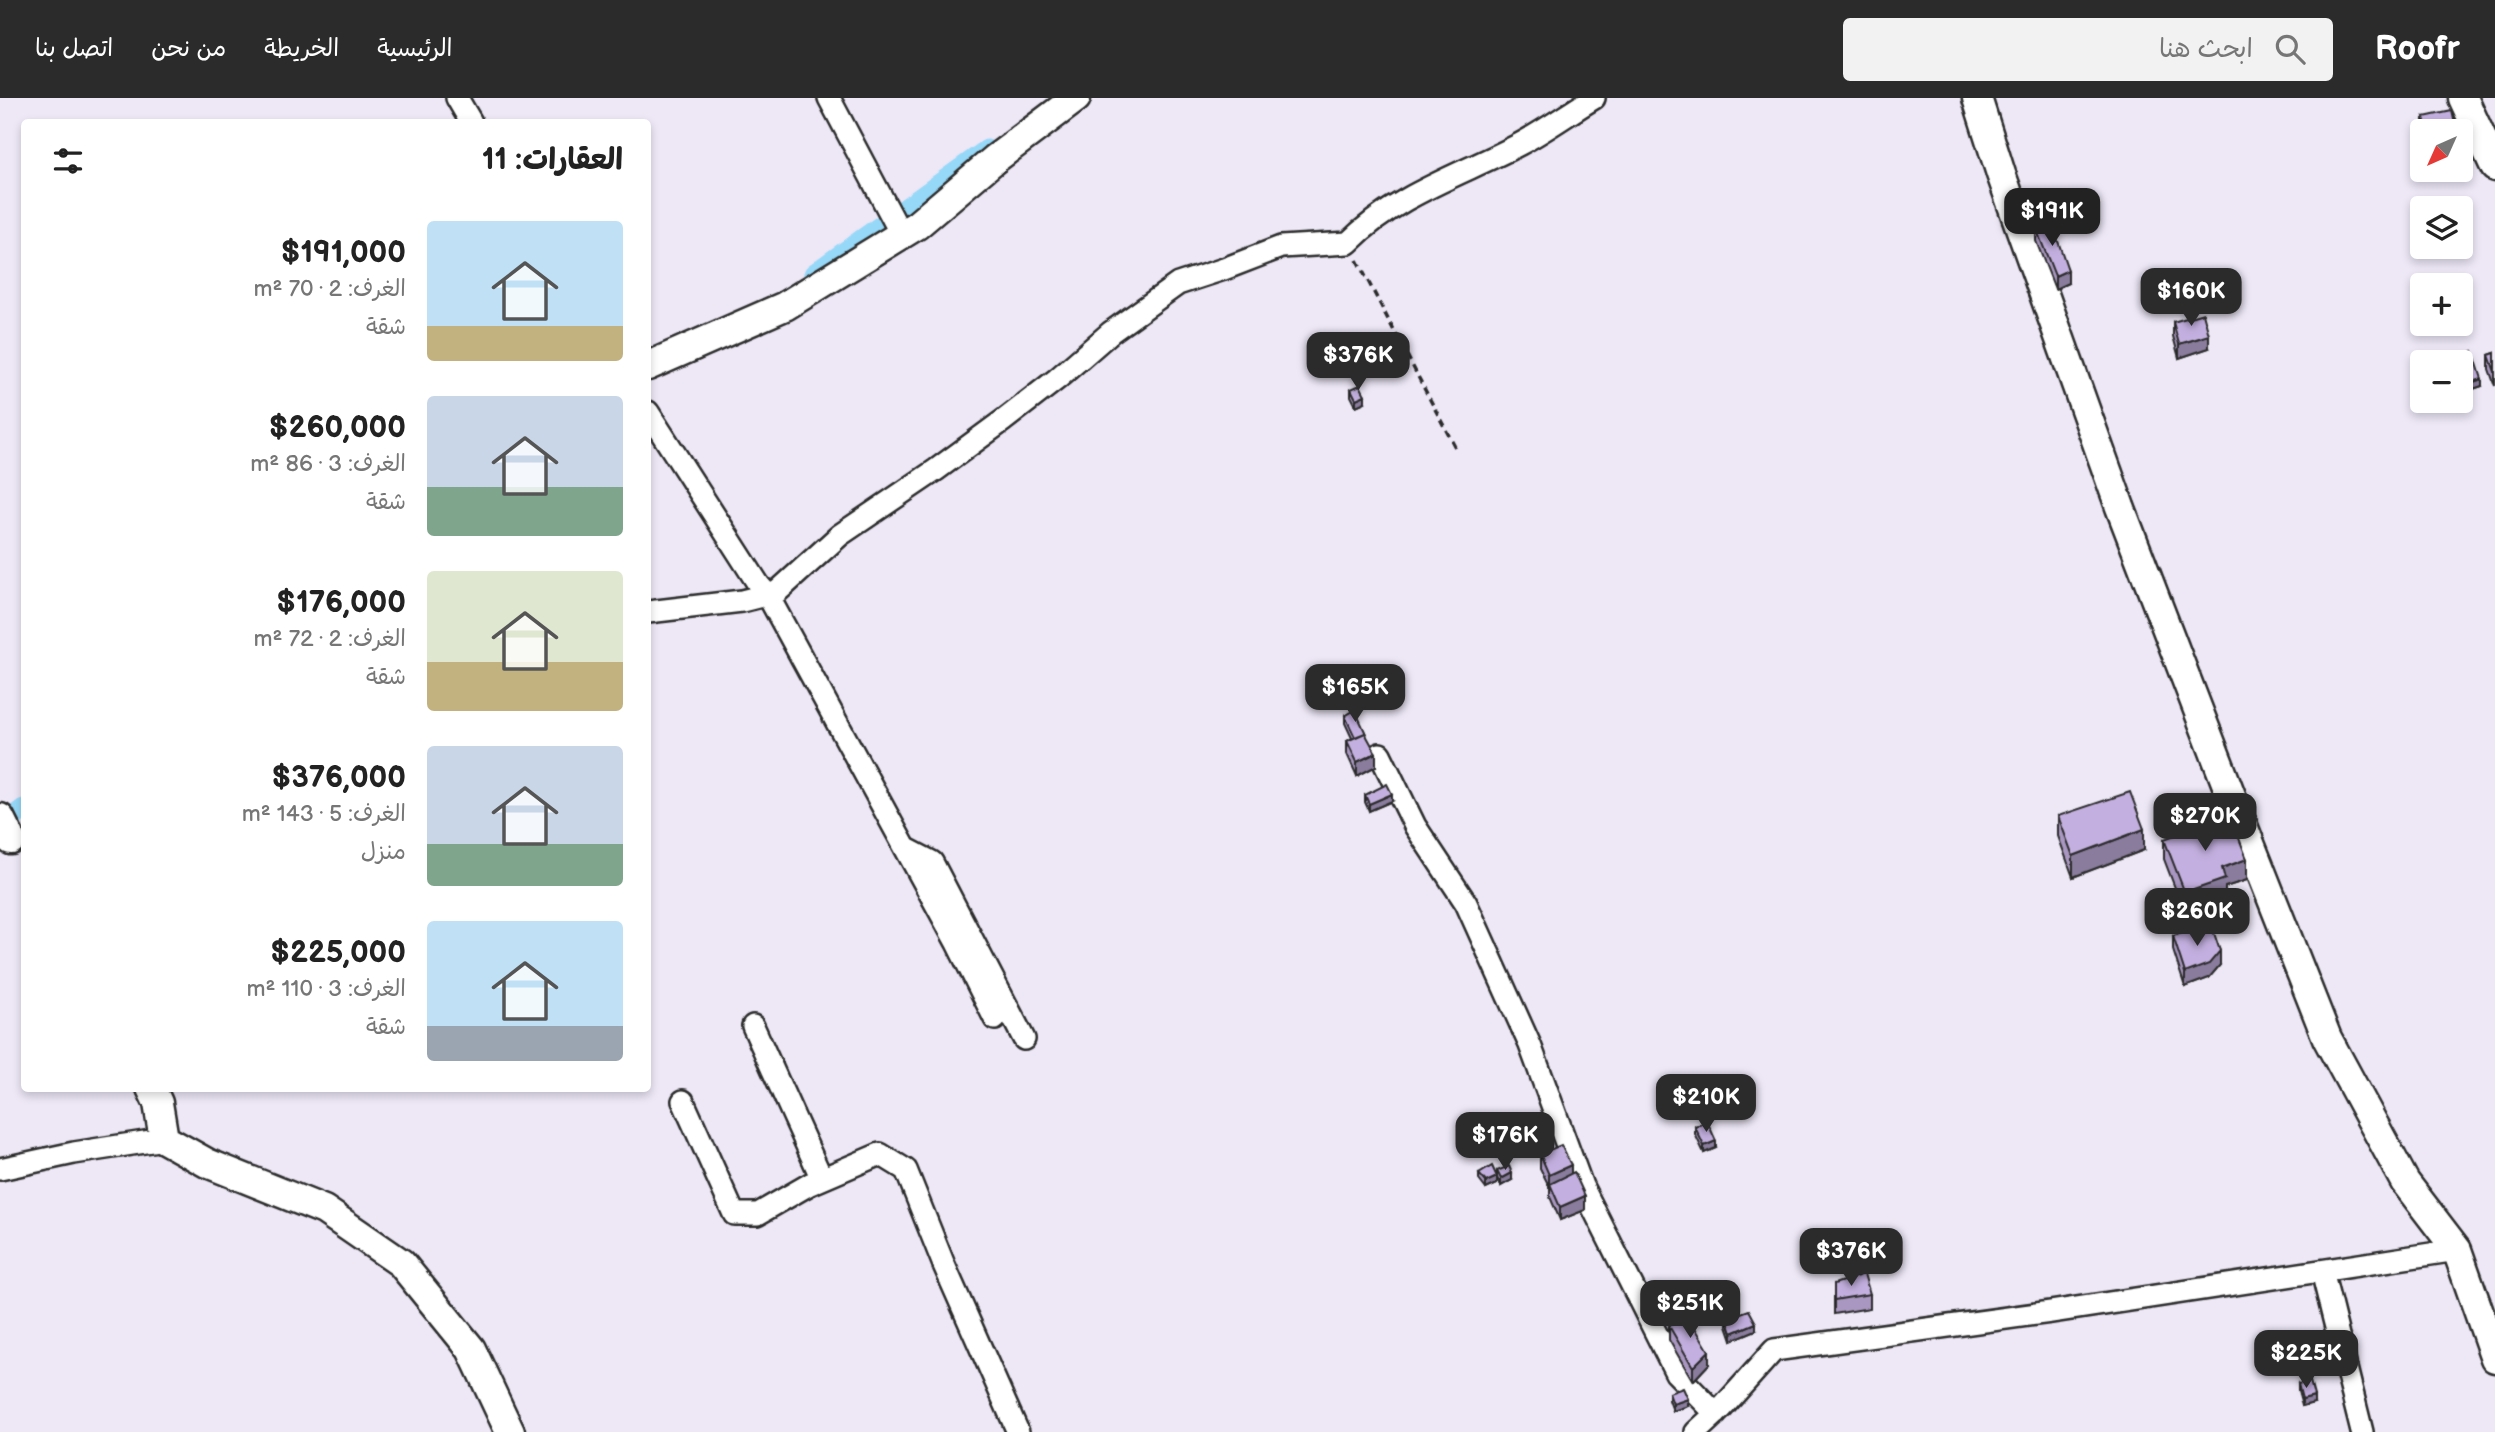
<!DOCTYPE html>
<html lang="ar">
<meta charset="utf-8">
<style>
:root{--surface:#fff;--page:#f2f2f2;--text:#222;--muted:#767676;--accent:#2b2b2b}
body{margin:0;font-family:"Balsamiq Sans","Playpen Sans Arabic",sans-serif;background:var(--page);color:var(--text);direction:rtl;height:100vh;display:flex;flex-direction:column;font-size:26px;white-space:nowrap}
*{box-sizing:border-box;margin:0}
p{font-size:23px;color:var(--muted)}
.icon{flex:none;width:38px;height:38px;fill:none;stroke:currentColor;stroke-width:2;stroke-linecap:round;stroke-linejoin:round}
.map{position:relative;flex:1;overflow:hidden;direction:ltr}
.side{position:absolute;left:21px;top:21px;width:630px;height:973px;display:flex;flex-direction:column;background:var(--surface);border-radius:7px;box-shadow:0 4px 10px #0003;direction:rtl}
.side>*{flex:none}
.needle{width:46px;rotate:225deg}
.tools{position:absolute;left:2410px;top:21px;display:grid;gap:14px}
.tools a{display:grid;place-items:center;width:63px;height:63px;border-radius:7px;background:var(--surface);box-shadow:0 4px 10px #0003;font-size:35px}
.price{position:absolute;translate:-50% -60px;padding:0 16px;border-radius:14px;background:var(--accent);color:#fff;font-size:23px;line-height:46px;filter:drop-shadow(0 2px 4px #0008)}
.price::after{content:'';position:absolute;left:50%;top:42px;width:21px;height:16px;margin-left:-10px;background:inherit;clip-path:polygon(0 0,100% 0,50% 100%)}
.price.on{background:#222;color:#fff}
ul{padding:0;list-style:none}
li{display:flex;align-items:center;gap:21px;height:175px;padding:0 28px}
li span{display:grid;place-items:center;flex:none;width:196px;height:140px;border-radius:7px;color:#555}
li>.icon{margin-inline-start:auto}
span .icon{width:84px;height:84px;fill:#fffc;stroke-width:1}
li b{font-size:30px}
h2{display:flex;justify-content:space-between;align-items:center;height:84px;padding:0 28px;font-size:30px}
header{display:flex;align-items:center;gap:42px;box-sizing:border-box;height:98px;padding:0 35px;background:var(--accent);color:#fff}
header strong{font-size:33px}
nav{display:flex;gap:38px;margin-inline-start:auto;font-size:24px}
.search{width:490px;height:63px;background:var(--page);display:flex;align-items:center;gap:18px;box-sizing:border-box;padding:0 24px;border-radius:7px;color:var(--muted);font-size:26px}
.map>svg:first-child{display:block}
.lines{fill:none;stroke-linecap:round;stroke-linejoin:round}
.canal{stroke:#96d8f8;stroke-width:21}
.street-casing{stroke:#2b2b2b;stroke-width:26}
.secondary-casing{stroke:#2b2b2b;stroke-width:33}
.path{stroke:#2b2b2b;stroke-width:3.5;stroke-dasharray:7 5;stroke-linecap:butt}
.street{stroke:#fff;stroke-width:21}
.secondary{stroke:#fff;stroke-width:28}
.wall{fill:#a997c1;stroke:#2b2b2b;stroke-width:2}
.shaded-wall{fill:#897b9d;stroke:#2b2b2b;stroke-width:2}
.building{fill:#c4b0e0;stroke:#2b2b2b;stroke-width:2}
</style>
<header>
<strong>Roofr</strong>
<div class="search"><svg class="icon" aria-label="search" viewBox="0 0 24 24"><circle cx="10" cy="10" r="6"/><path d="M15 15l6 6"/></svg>ابحث هنا</div>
<nav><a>الرئيسية</a><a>الخريطة</a><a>من نحن</a><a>اتصل بنا</a></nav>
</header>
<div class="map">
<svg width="2495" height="1334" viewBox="0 0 2495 1334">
<rect width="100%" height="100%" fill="#ede7f6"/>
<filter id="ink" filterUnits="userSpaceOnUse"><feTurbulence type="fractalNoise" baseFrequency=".0143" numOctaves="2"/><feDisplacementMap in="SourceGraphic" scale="14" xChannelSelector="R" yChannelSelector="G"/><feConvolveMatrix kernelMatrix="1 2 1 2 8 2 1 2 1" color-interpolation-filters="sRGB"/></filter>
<g filter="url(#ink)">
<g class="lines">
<path class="canal" d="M814 176 987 52
M0 729 24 711"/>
<g class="street-casing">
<path id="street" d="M457 0 471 24
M829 0 901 136
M648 314 759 487 767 496 957 845 995 921
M648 514 742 503 777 494 840 437 936 372 1004 322 1057 281 1111 234 1178 186 1224 171 1281 149 1348 145C1397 96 1461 77 1520 46 1546 32 1569 15 1594 0
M1380 656 1415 728 1466 805 1530 947 1582 1088 1676 1275 1716 1316
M907 751 932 764 1024 941
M753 928 822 1081
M683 1003 734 1116H758L810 1086 880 1056 906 1072 944 1167 1018 1334
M0 1071 74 1055 164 1041
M2322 1173 2362 1334
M1696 1334 1722 1310 1774 1252 2051 1214 2457 1152"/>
</g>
<g class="secondary-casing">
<path id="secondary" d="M1977 0 2001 76 2120 409 2230 695 2327 940 2405 1084 2457 1152 2495 1260
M2463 0 2495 69
M648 268 785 208 917 127 995 61 1076 0
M0 720 11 742
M151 990 158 1005 164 1041 207 1065 324 1112 401 1165 471 1251 510 1334"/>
</g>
<path class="path" d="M1357 162 1457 353"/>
<use href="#street" class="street"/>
<use href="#secondary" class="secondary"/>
</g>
<path class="wall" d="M2424 19 2456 30V33H2424Z
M2036 130 2068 185 2055 191 2036 143Z
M2173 224 2209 250 2179 260 2173 238Z
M2495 255V288L2489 271V257Z
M2461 259 2482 288 2470 292 2461 266Z
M1351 291 1365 304 1356 308 1351 298Z
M1345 618 1376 668 1357 678 1347 656V643L1352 640 1345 625Z
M1365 697 1392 703 1369 713 1365 704Z
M2058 718 2144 752 2073 779 2058 738Z
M2164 741 2247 782 2225 789V802L2185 816 2164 761Z
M2173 838 2220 867 2209 880 2185 889 2173 852Z
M1695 1029 1716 1050 1704 1055 1695 1036Z
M1540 1056 1571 1076 1585 1112 1560 1122 1550 1099V1090L1540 1070Z
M1497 1073 1512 1082 1501 1088 1497 1080V1086L1486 1091 1479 1082V1076L1497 1079Z
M1834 1186 1870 1196V1210L1834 1216Z
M1727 1220 1756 1232 1732 1242 1727 1227Z
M1669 1228 1709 1266 1693 1283 1669 1242Z
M2298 1286 2314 1305 2302 1308 2298 1293Z
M1669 1295 1688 1308 1673 1313 1669 1302Z"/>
<path class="shaded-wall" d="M2068 172V185L2055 191V178Z
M2209 237V250L2179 260V246Z
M2482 281V288L2470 292V285Z
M1365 297V304L1356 308V301Z
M1376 655V668L1357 678V664Z
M1392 696V703L1369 713V706Z
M2144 731V752L2073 779V758Z
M2247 761V782L2225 789V802L2185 816V795L2222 770Z
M2220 853V867L2209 880 2185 889V875Z
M1716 1043V1050L1704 1055V1048Z
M1571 1067V1081L1550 1086 1549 1090V1077Z
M1512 1075V1082L1501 1088V1081Z
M1497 1079V1086L1486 1091V1084Z
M1585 1098V1112L1560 1122V1109Z
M1756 1225V1232L1732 1242V1235Z
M1709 1253V1266L1693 1283V1269Z
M2314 1298V1305L2302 1308V1301Z
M1688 1301V1308L1673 1313V1306Z"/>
<path class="building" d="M2452 13 2456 30 2436 33H2427L2424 19Z
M2051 123 2068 172 2055 178 2036 130Z
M2203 215 2209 237 2179 246 2173 224Z
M2473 253 2482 281 2470 285 2461 259Z
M2495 255V274L2489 257Z
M1360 287 1365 297 1356 301 1351 291Z
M1355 612 1367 638 1365 635 1355 639 1345 618Z
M1365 635 1376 655 1357 664 1347 643Z
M1387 686 1392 696 1369 706 1365 697Z
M2130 694 2144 731 2073 758 2058 718Z
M2230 717 2247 761 2222 770 2225 781 2185 795 2164 741Z
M2211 826 2220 853 2209 866 2185 875 2173 838Z
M1707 1023 1716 1043 1704 1048 1695 1029Z
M1561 1047 1571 1067 1549 1077 1540 1056Z
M1492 1068 1497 1079 1486 1084 1479 1076Z
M1509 1068 1512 1075 1501 1081 1497 1073Z
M1574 1074 1585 1098 1560 1109 1550 1086Z
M1864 1176 1870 1196 1834 1202V1186Z
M1749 1212 1756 1225 1732 1235 1727 1220Z
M1688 1218 1709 1253 1693 1269 1669 1228Z
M2310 1283 2314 1298 2302 1301 2298 1286Z
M1683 1290 1688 1301 1673 1306 1669 1295Z"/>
</g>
</svg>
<div class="tools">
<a><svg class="needle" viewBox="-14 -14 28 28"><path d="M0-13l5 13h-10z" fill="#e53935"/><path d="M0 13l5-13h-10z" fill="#767676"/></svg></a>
<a><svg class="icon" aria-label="layers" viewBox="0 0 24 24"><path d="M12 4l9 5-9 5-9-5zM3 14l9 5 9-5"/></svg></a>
<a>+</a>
<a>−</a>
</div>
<b class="price on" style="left:2052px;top:150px">$191K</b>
<b class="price" style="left:2191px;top:230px">$160K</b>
<b class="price" style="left:1358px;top:294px">$376K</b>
<b class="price" style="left:1355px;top:626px">$165K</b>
<b class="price" style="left:2205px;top:755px">$270K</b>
<b class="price" style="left:2197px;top:850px">$260K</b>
<b class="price" style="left:1706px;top:1036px">$210K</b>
<b class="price" style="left:1505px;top:1074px">$176K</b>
<b class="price" style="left:1851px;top:1190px">$376K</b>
<b class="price" style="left:1690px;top:1242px">$251K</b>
<b class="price" style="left:2306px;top:1292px">$225K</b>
<section class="side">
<h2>العقارات: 11<svg class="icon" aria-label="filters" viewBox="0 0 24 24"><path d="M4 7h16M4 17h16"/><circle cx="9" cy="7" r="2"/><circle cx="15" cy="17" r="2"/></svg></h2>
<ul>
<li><span style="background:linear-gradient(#bfe0f5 75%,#c2b280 0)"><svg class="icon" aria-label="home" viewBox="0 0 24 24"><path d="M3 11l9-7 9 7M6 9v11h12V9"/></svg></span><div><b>$191,000</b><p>الغرف: 2 · 70 m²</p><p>شقة</p></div></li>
<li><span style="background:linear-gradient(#c9d6e8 65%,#7fa58c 0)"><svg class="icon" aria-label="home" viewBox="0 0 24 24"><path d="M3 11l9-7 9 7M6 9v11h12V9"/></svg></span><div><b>$260,000</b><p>الغرف: 3 · 86 m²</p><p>شقة</p></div></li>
<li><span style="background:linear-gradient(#dfe7d0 65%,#c2b280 0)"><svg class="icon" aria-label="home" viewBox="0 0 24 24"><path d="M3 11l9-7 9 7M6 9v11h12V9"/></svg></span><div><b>$176,000</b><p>الغرف: 2 · 72 m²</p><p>شقة</p></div></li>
<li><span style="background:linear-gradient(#c9d6e8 70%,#7fa58c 0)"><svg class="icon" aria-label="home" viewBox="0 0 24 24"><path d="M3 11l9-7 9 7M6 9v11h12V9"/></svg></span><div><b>$376,000</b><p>الغرف: 5 · 143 m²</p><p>منزل</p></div></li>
<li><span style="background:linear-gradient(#bfe0f5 75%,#9aa5b1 0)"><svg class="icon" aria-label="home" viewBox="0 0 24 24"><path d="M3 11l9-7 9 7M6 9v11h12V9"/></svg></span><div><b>$225,000</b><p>الغرف: 3 · 110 m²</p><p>شقة</p></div></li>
</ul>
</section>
</div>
